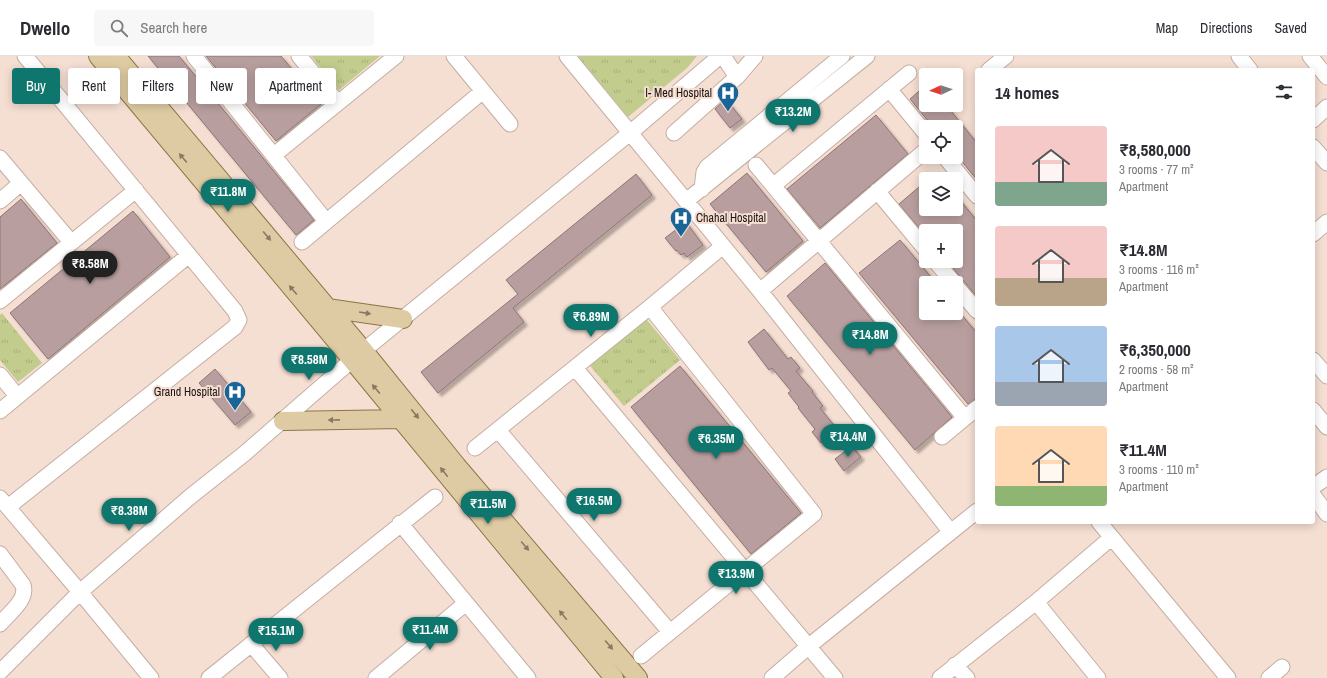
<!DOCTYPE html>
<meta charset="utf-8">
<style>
:root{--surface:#fff;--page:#f7f7f7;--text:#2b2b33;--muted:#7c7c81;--line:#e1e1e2;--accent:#0f766e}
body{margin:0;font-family:"Archivo Narrow",sans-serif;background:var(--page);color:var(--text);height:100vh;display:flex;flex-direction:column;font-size:15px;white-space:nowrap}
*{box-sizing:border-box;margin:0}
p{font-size:13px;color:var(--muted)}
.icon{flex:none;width:22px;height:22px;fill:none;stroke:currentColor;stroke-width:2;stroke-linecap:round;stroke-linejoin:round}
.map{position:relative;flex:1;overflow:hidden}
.panel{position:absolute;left:975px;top:12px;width:340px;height:456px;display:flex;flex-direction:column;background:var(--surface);border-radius:4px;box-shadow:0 2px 10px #0003}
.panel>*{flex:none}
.hud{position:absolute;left:12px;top:12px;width:380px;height:36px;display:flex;gap:8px}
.needle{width:26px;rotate:266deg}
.tools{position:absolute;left:919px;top:12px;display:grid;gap:8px}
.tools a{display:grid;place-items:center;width:44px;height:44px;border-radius:4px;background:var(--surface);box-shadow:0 2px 10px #0003;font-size:20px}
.price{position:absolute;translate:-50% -34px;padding:0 9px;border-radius:14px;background:var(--accent);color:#fff;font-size:13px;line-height:26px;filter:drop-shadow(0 1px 2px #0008)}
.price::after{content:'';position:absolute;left:50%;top:24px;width:12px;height:9px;margin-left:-6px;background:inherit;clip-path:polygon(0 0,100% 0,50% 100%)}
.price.selected{background:#222;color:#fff}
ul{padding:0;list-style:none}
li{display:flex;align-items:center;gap:12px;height:100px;padding:0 20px}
li span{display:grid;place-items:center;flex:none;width:112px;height:80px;border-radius:4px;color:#555}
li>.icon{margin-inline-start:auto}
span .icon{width:48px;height:48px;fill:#fffc;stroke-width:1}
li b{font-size:17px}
h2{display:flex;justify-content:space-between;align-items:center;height:48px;padding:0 20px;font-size:17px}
.tag{padding:0 14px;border-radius:4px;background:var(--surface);box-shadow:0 2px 10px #0003;font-size:14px;line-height:36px}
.tag.selected{background:var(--accent);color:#fff}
header{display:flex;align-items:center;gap:24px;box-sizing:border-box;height:56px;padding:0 20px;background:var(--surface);border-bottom:1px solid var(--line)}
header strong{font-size:19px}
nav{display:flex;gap:22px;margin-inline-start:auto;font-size:14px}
.search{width:280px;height:36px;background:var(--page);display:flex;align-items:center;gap:10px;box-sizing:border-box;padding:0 14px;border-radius:4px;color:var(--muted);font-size:15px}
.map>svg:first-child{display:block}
.park{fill:url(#park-tufts)}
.building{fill:#b89e9f;stroke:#8d7575;filter:url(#shadow)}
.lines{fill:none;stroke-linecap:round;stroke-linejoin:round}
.minor-casing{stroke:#c4aea2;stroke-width:17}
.major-casing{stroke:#8d7548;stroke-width:20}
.minor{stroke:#fff;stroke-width:15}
.major{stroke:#dfcba3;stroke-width:18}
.oneway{fill:#887961}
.labels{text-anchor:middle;stroke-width:4;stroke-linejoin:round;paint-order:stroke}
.poi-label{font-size:12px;fill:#1d1511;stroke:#f5ded2;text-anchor:end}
</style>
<header>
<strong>Dwello</strong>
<div class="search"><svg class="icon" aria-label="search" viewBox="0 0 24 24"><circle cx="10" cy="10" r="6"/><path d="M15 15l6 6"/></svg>Search here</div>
<nav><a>Map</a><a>Directions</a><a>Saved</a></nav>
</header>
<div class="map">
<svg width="1327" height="622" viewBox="0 0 1327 622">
<defs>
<pattern id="park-tufts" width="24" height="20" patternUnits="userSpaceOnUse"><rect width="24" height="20" fill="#c2cc8d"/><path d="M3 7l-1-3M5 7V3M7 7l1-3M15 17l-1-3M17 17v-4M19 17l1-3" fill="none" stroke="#a6ae79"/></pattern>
<filter id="shadow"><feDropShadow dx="3.5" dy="3.5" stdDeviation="1" flood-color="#0004"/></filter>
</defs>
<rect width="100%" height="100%" fill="#f5ded2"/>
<path class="park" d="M311 0H380L339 34Z
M578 0H697L687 12 628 61Z
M2 257 42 307 18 326 0 304V259Z
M642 258 680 304 624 350 586 305Z"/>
<path class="building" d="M148 0H179L314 164 296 179Z
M206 0H281L321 48 276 85Z
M926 29V49H946L977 87V124L956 98V71H933L910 43Z
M726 43 742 63 730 72 715 53Z
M876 59 908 98 820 172 787 133Z
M747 117 803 185 766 216 710 148Z
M636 118 652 139 513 252 524 266 438 337 421 316 518 238 506 224Z
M926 125V153H956V139L977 165V241L947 205H956V175H926V180L899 148Z
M21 143 57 187 0 233V161Z
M133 155 170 201 48 303 10 257Z
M686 166 703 189 687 201 684 197 681 199 677 194 676 195 665 182Z
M900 184 936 227H926V257H960L977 277V342L968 348 859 217Z
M825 207 952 361 915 394 787 240Z
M764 273 788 303 791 301 800 312 796 315 813 335 812 336 823 350 820 352 837 373 821 387 812 376 815 373 798 352 799 351 788 337 791 335 772 312 769 314 748 286Z
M680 310 801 457 751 498 631 351Z
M215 313 251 356 235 369 199 327Z
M852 390 861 401 844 415 835 403Z"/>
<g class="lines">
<g class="minor-casing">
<path id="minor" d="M194 0 326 165
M299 0 338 47
M454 0 510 68
M567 0 760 235 950 475
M723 0 737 21
M1239 0 1250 14
M1310 0 1327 21
M989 14 1006 0
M889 33 926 78
M1313 64 1327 51
M674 77 737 21 755 0
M1313 91 1327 107
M274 99 396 0
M945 101 977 140
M0 102 71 186
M756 109 965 362
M774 129 909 17
M702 133 704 116 707 111 842 0
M877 135 926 194
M0 145 21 127
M686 145 867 0
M1313 178 1327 166
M302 186 483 35
M935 205 954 227
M956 230 977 255
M760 235 926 94
M0 245 136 134
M1313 304 1327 320
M575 312 835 622
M0 319 17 340
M1313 354 1327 371
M0 355 189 199
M498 374 670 576
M942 381 977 352
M475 392 650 251 723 190
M1313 431 1327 421
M1313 439 1327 458
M0 442 80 536 151 622
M8 451 235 271 239 264 235 255 25 0
M1099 466 1228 622
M400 467 528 622
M0 498 23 529C28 544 9 557 0 568
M1036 546 1098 622
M251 588 280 622
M641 600 814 458 650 251
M955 609 967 622
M0 616 80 536 191 440 244 398 352 304 630 77 720 0
M209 622 435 441
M376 622 466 547
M772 622 809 590 977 455
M940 622 1036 546 1111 482
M1269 622 1282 611"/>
</g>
<g class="major-casing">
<path id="major" d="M98 0 352 304 614 622
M116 0 364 295 457 410 638 622
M327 252 403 263
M283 365 401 363"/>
</g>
<use href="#minor" class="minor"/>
<use href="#major" class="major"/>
</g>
<defs><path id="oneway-solid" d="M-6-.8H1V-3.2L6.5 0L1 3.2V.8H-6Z"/></defs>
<g class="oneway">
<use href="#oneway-solid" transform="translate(183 102) rotate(-130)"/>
<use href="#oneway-solid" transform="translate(267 180) rotate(50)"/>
<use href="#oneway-solid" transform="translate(293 234) rotate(-130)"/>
<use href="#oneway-solid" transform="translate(365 257) rotate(9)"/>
<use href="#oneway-solid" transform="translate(376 333) rotate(-130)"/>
<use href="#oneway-solid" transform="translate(415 358) rotate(51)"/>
<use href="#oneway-solid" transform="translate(334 364) rotate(179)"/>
<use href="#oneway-solid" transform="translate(444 416) rotate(-129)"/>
<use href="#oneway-solid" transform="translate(525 490) rotate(50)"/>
<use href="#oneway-solid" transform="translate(563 559) rotate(-129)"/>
<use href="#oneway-solid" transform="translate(609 589) rotate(50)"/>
</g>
<defs>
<g id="hospital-pin" transform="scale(1.15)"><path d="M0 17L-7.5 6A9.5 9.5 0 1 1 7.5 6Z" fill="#196598" stroke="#f5ded2"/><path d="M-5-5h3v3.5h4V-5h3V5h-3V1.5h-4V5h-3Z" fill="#fff"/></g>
</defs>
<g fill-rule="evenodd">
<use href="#hospital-pin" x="728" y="37"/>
<use href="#hospital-pin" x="681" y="162"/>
<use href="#hospital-pin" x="235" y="336"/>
</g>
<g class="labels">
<g class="poi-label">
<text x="712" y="41">I- Med Hospital</text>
<text x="696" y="166" text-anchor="start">Chahal Hospital</text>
<text x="220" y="340">Grand Hospital</text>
</g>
</g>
</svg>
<div class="tools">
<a><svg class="needle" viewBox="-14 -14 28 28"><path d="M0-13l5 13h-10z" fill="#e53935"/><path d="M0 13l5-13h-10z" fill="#7c7c81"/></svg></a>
<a><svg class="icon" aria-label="locate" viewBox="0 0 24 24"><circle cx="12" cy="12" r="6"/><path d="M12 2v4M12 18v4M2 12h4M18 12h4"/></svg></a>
<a><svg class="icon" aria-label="layers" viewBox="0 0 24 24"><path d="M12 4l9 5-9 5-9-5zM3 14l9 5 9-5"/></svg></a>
<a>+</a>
<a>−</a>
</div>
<b class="price" style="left:793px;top:77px">₹13.2M</b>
<b class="price" style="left:228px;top:157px">₹11.8M</b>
<b class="price selected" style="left:90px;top:229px">₹8.58M</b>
<b class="price" style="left:591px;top:282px">₹6.89M</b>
<b class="price" style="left:870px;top:300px">₹14.8M</b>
<b class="price" style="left:309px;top:325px">₹8.58M</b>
<b class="price" style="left:848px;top:402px">₹14.4M</b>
<b class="price" style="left:716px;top:404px">₹6.35M</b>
<b class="price" style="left:594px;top:466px">₹16.5M</b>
<b class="price" style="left:488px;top:469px">₹11.5M</b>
<b class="price" style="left:129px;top:476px">₹8.38M</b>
<b class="price" style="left:736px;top:539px">₹13.9M</b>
<b class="price" style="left:430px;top:595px">₹11.4M</b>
<b class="price" style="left:276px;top:596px">₹15.1M</b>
<div class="hud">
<a class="tag selected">Buy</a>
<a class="tag">Rent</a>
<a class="tag">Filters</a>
<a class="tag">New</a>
<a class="tag">Apartment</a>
</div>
<section class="panel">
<h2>14 homes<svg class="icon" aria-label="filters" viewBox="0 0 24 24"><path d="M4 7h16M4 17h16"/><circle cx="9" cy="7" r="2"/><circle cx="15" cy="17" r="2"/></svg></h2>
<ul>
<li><span style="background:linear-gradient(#f6c9c9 70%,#7fa58c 0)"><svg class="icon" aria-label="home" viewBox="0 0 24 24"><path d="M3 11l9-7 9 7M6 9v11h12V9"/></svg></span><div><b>₹8,580,000</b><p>3 rooms · 77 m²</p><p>Apartment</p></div></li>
<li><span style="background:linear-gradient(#f6c9c9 65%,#b9a48a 0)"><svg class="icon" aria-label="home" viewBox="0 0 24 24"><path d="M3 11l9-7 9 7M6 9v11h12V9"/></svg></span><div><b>₹14.8M</b><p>3 rooms · 116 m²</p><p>Apartment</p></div></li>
<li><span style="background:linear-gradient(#a9c7e8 70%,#9aa5b1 0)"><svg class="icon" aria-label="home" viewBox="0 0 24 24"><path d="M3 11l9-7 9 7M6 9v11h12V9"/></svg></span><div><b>₹6,350,000</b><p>2 rooms · 58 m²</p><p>Apartment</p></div></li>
<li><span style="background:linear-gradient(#ffd9b3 75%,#8fb573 0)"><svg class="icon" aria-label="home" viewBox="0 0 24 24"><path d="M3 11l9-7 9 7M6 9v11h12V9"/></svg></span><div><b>₹11.4M</b><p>3 rooms · 110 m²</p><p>Apartment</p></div></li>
</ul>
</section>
</div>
